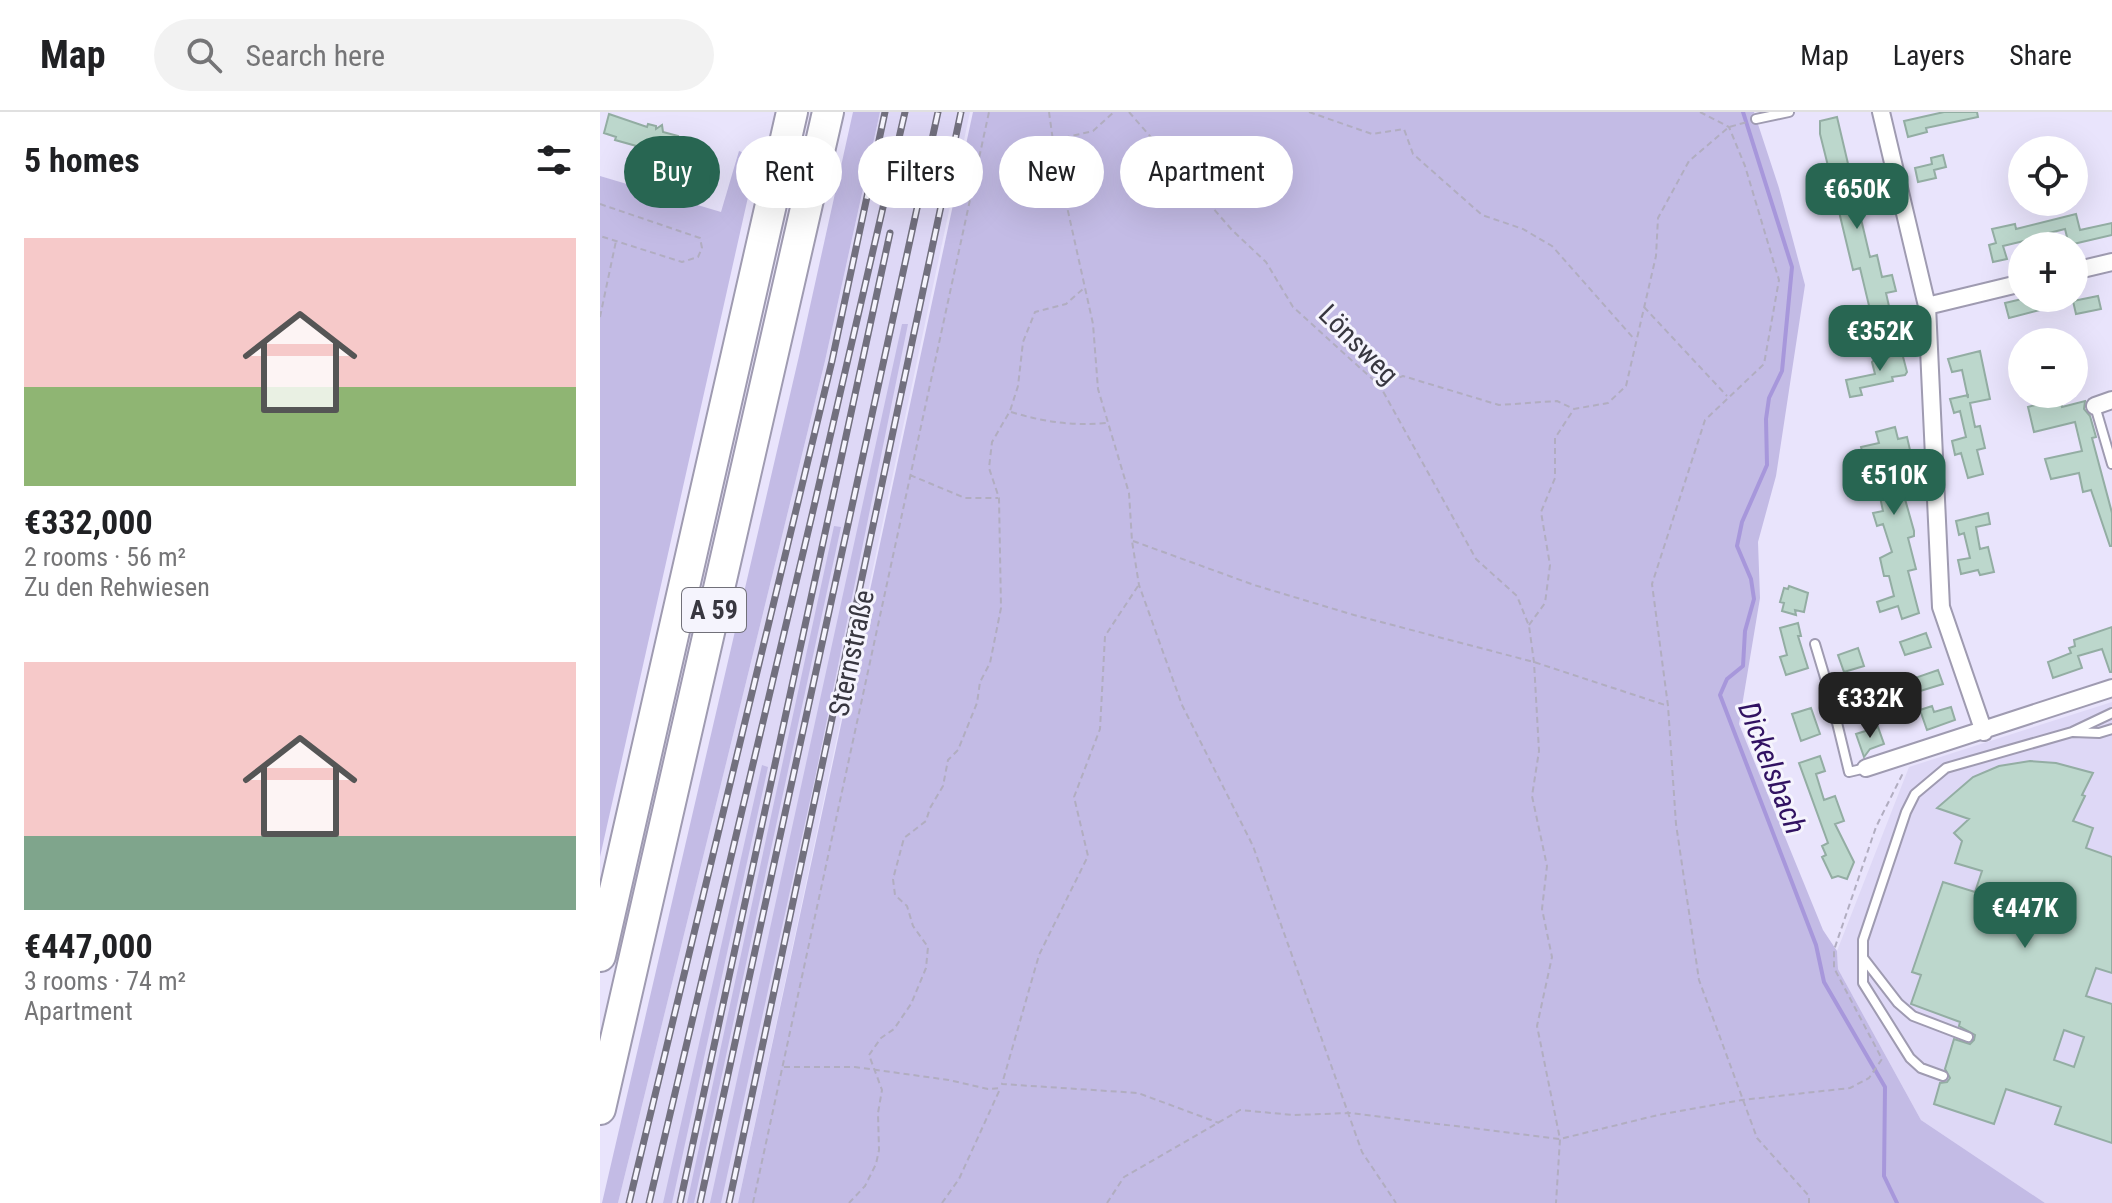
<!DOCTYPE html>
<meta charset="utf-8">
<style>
:root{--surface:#fff;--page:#f2f2f2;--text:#202124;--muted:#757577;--line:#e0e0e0;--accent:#286652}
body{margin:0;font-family:"Roboto Condensed",sans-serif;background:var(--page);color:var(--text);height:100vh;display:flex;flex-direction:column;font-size:30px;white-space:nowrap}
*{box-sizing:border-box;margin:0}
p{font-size:26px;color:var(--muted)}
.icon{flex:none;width:44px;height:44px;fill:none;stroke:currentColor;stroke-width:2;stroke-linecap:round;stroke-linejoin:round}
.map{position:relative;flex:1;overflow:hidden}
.drawer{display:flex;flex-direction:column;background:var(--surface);width:600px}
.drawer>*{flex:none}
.top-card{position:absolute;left:24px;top:24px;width:760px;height:72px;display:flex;gap:16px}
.controls{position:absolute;left:1408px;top:24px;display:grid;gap:16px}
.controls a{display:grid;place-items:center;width:80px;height:80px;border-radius:50%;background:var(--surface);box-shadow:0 8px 32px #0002;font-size:40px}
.price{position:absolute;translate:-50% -68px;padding:0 18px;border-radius:16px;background:var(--accent);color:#fff;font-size:26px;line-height:52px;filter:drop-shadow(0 2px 4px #0008)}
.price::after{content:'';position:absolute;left:50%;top:48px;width:24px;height:18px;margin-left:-12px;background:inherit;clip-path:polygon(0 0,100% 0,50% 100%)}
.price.on{background:#222;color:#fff}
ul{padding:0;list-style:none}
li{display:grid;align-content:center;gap:16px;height:424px;padding:0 24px}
li span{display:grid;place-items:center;height:248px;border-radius:0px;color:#555}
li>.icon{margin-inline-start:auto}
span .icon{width:144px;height:144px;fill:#fffc;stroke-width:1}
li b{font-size:34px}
h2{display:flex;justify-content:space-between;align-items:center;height:96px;padding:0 24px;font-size:34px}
.tag{padding:0 28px;border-radius:36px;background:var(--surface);box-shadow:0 8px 32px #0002;font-size:28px;line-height:72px}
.tag.on{background:var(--accent);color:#fff}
header{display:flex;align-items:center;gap:48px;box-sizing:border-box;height:112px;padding:0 40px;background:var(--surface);border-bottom:2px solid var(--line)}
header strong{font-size:38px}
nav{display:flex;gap:44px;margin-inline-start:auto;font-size:28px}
.search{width:560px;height:72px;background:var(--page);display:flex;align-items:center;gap:20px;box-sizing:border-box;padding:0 28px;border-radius:44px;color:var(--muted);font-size:30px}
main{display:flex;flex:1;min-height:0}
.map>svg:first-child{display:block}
.built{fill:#ded8f6}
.green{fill:#c3bbe5}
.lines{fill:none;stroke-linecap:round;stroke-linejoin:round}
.stream{stroke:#a797db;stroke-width:4}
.building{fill:#bcd7cc;stroke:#93ada3;stroke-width:2;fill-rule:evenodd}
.lane-casing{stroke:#9f9bb1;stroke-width:12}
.street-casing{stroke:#9f9bb1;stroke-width:20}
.highway-casing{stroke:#9f9bb1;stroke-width:34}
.path{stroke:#b1adc0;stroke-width:2;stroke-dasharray:6 4;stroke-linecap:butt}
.lane{stroke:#fff;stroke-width:8}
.street{stroke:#fff;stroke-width:16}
.highway{stroke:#fff;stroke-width:30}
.rail-casing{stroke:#72707e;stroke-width:7}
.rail{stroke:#f5f4fd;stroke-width:4;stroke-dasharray:12;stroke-linecap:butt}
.labels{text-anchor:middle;stroke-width:6;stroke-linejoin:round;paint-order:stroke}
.shield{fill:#f5f4fd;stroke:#717079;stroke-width:2}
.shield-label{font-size:26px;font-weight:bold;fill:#383740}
.street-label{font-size:28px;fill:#383740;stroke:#f5f4fd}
.water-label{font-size:30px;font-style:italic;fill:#311262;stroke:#f5f4fd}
</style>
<header>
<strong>Map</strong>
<div class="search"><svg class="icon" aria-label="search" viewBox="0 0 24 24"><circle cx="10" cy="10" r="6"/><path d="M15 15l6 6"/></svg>Search here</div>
<nav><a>Map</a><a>Layers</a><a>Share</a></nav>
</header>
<main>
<section class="drawer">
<h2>5 homes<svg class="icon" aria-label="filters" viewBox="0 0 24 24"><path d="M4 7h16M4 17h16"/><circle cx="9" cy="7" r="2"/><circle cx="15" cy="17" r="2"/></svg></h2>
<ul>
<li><span style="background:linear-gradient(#f6c9c9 60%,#8fb573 0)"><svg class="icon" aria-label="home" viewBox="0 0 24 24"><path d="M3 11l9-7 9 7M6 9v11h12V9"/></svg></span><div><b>€332,000</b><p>2 rooms · 56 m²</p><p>Zu den Rehwiesen</p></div></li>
<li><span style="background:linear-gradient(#f6c9c9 70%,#7fa58c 0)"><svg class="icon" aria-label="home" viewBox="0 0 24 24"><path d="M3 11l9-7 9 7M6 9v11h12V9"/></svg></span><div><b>€447,000</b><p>3 rooms · 74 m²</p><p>Apartment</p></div></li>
</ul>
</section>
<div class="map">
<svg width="1512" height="1091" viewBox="0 0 1512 1091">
<rect width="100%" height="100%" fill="#e9e4fc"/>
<path class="built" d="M280 0H370L138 1091H18L225 249Z
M1512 590V1091H1445L1321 1008 1238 857 1237 839 1309 655Z"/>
<path class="green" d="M253 0H280L225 249 18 1091H2L199 244Z
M373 0H1154L1179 76 1205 173 1176 364 1158 430 1160 486 1139 612 1223 818 1237 839 1238 857 1321 1008 1445 1091H138Z
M139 39 157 45 0 745V64L121 100Z
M302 212H308L215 666 121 1091H110Z
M234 414 241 415 94 1091H87Z
M162 653 168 655 72 1091H63Z"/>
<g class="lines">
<path class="stream" d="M1143 0 1192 155 1182 259 1169 286 1166 307 1167 353 1142 410 1137 434 1151 467 1154 487 1145 519 1143 554 1127 567 1120 583 1216 833 1224 870 1285 975 1284 1064 1297 1091"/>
</g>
<path class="building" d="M1344 0H1377L1378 5 1326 16 1327 20 1308 25 1304 9Z
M9 2 47 15 48 12 56 14V17L62 13 63 20 78 24 73 42 78 44 76 51 70 54 48 44 37 42 40 35 15 28 16 25 4 21Z
M1237 5 1270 145 1277 143 1282 165 1292 163 1296 179 1286 181 1291 203 1301 201 1304 215 1278 221 1277 213 1265 216 1262 204 1271 202 1260 156 1253 158 1235 83 1226 85 1223 72 1232 70 1220 22V9Z
M1343 43 1346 55 1334 58 1336 66 1318 70 1315 56 1332 52 1331 46Z
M1476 102 1480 118 1512 111V123L1469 133 1465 117 1441 123 1443 134H1429L1428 128 1403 134 1407 147 1393 150 1389 133 1396 131 1392 117 1415 112 1416 117Z
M1498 184 1501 197 1476 202 1473 189Z
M1426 186H1437L1440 198 1409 206 1405 191Z
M1301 237 1307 260 1305 263 1292 265 1293 269 1260 276 1262 283 1250 285 1246 268 1275 262 1272 250 1274 248 1289 245 1288 241Z
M1380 239 1390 287 1370 291 1375 315 1380 314 1385 336 1377 338 1383 362 1368 366 1361 341 1355 343 1352 329 1366 325 1360 299 1354 301 1350 287 1368 283V286L1362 258 1352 260 1348 247Z
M1460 286 1462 295 1485 289 1484 297 1490 304 1496 325 1492 326 1512 401V434H1510L1491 378 1483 380 1479 361 1451 367 1445 347 1482 339 1475 310 1434 320 1428 295Z
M1295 315 1298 327 1307 325 1310 338 1301 340 1310 386 1305 387 1314 419V424L1308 426 1316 457 1308 459 1319 501 1302 507 1298 494 1280 500 1277 490 1294 484 1289 464H1284L1280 446 1292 440 1283 412 1277 414 1273 401 1283 399 1276 366 1269 368 1261 335 1279 331 1276 320Z
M1388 401 1390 412 1376 415 1380 437 1388 435 1394 460 1380 463 1378 458 1361 462 1358 448 1370 446 1364 421 1359 423 1356 409Z
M1189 474 1208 481 1204 500 1195 498 1196 503 1182 499 1184 491 1180 490 1184 476 1188 477Z
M1198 511 1201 524H1198L1208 556 1186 563 1180 545 1187 543 1180 516Z
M1512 515V560H1510L1502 537 1478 544 1482 556 1453 566 1448 550 1471 541 1469 536 1475 534 1474 528Z
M1326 521 1331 535 1305 543 1300 530Z
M1258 536 1264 554 1244 560 1238 543Z
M1338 558 1343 572 1317 580 1312 567Z
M1332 594 1334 600 1351 595 1355 608 1327 618 1320 598Z
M1211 596 1220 622 1201 629 1192 602Z
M1278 615 1284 632 1270 637 1264 645 1256 622Z
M1220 644 1225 659 1216 662 1224 688 1235 684 1244 709 1235 712 1254 750 1247 767 1238 764 1232 766 1222 745 1226 743 1222 734 1228 731 1199 651Z
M1430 649 1456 651 1493 661 1482 683 1485 684 1473 709 1493 716 1486 736 1512 745V861L1496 856 1486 884 1512 892V1031L1455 1012 1461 995 1406 977 1394 1012 1334 992 1340 971 1347 970 1350 966 1345 957 1354 927 1370 932 1374 928 1375 923 1359 914 1360 910 1311 892 1321 863 1312 860 1343 770 1375 780 1382 759 1355 751 1362 729 1354 721 1369 707 1337 696 1373 665 1399 654ZM1464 918 1484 925 1474 955 1454 948Z"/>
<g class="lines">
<g class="lane-casing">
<path id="lane" d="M1156 7 1189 0
M1495 294 1512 352
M1215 532 1230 582 1249 660 1266 656
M1473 620 1499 621 1512 617
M1264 847 1298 891 1313 904 1368 925
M1343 964 1321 956 1310 946 1263 871V828L1306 700 1315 682 1346 656 1472 620 1512 601"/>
</g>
<g class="street-casing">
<path id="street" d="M1281 0 1327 194 1341 495 1384 620
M1474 159 1512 150
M1327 194 1422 171
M1495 294 1512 288
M1266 656 1512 576"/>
</g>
<g class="highway-casing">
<path id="highway" d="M0 844 192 0
M0 997 228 0"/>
</g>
<path class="path" d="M449 0 454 36 493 212 498 277 529 381 532 429 539 473 582 593 653 734 762 1040 796 1091
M529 0 632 118 666 150 693 195 780 274 876 447 917 484 929 514 934 550 939 639 932 684 947 754 942 797 952 845 937 914 960 1027 956 1091
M709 0 772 22 804 17 813 42 882 103 923 117 952 134 1035 228
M1100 0 1129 15 1145 54 1179 168 1164 252 1105 308 1052 472 1068 594 1076 712 1099 868 1157 1026 1209 1084V1091
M454 28 493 19 514 0
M0 92 100 126 102 136 98 145 82 150 0 124
M1044 195 1127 284
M0 205 16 129
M781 273 803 264 899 293 957 289 974 297
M411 300C444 310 472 314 507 311
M310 363 365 386H398
M533 429 654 473 754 503 934 550 1065 593
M538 474 505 524 500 617 474 685 488 744 439 843 402 972 538 981 619 1011
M929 513 945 491 950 453 941 400 955 366V326L974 297 1008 291 1026 274 1056 144 1058 106 1089 49 1129 15 1147 10
M184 955H255L349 968 388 977 400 976
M153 1091 389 0
M249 1091 265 1074 276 1052 279 1038 278 1001 282 978 269 943 281 926 294 917 311 892 326 856 328 835 313 814 307 794 295 783 293 767 304 726 326 709 330 696 343 674 348 648 358 638 377 591 380 570 390 551 401 496 399 386 389 356 392 330 410 299 418 274 423 230 435 200 466 192 484 176
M342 1091 359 1067 400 977
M507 1091 524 1065 640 998 693 1003 750 1001 960 1027 1058 1003 1142 988 1250 976 1269 966 1282 947 1234 856V838L1276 715 1303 661"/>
<use href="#lane" class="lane"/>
<use href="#street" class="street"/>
<use href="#highway" class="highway"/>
<g class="rail-casing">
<path id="rail" d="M29 1091 232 249 285 0
M49 1091 212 403 305 0
M80 1091 290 121
M100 1091 338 0
M129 1091 361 0"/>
</g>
<use href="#rail" class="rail"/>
</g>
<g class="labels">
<rect class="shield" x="82" y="476" width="64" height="44" rx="6"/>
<g class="shield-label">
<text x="114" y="507">A 59</text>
</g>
<g class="street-label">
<text transform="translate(759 232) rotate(45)" y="10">Lönsweg</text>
<text transform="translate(251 541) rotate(-78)" y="10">Sternstraße</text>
</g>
<g class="water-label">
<text transform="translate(1172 656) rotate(69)" y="10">Dickelsbach</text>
</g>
</g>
</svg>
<div class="controls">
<a><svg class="icon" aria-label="locate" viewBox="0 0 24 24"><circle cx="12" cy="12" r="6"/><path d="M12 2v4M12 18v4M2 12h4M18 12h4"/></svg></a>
<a>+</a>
<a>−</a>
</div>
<b class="price" style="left:1257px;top:119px">€650K</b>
<b class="price" style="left:1280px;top:261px">€352K</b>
<b class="price" style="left:1294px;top:405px">€510K</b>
<b class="price on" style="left:1270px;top:628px">€332K</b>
<b class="price" style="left:1425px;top:838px">€447K</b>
<div class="top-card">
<a class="tag on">Buy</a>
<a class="tag">Rent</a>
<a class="tag">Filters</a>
<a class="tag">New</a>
<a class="tag">Apartment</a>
</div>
</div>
</main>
